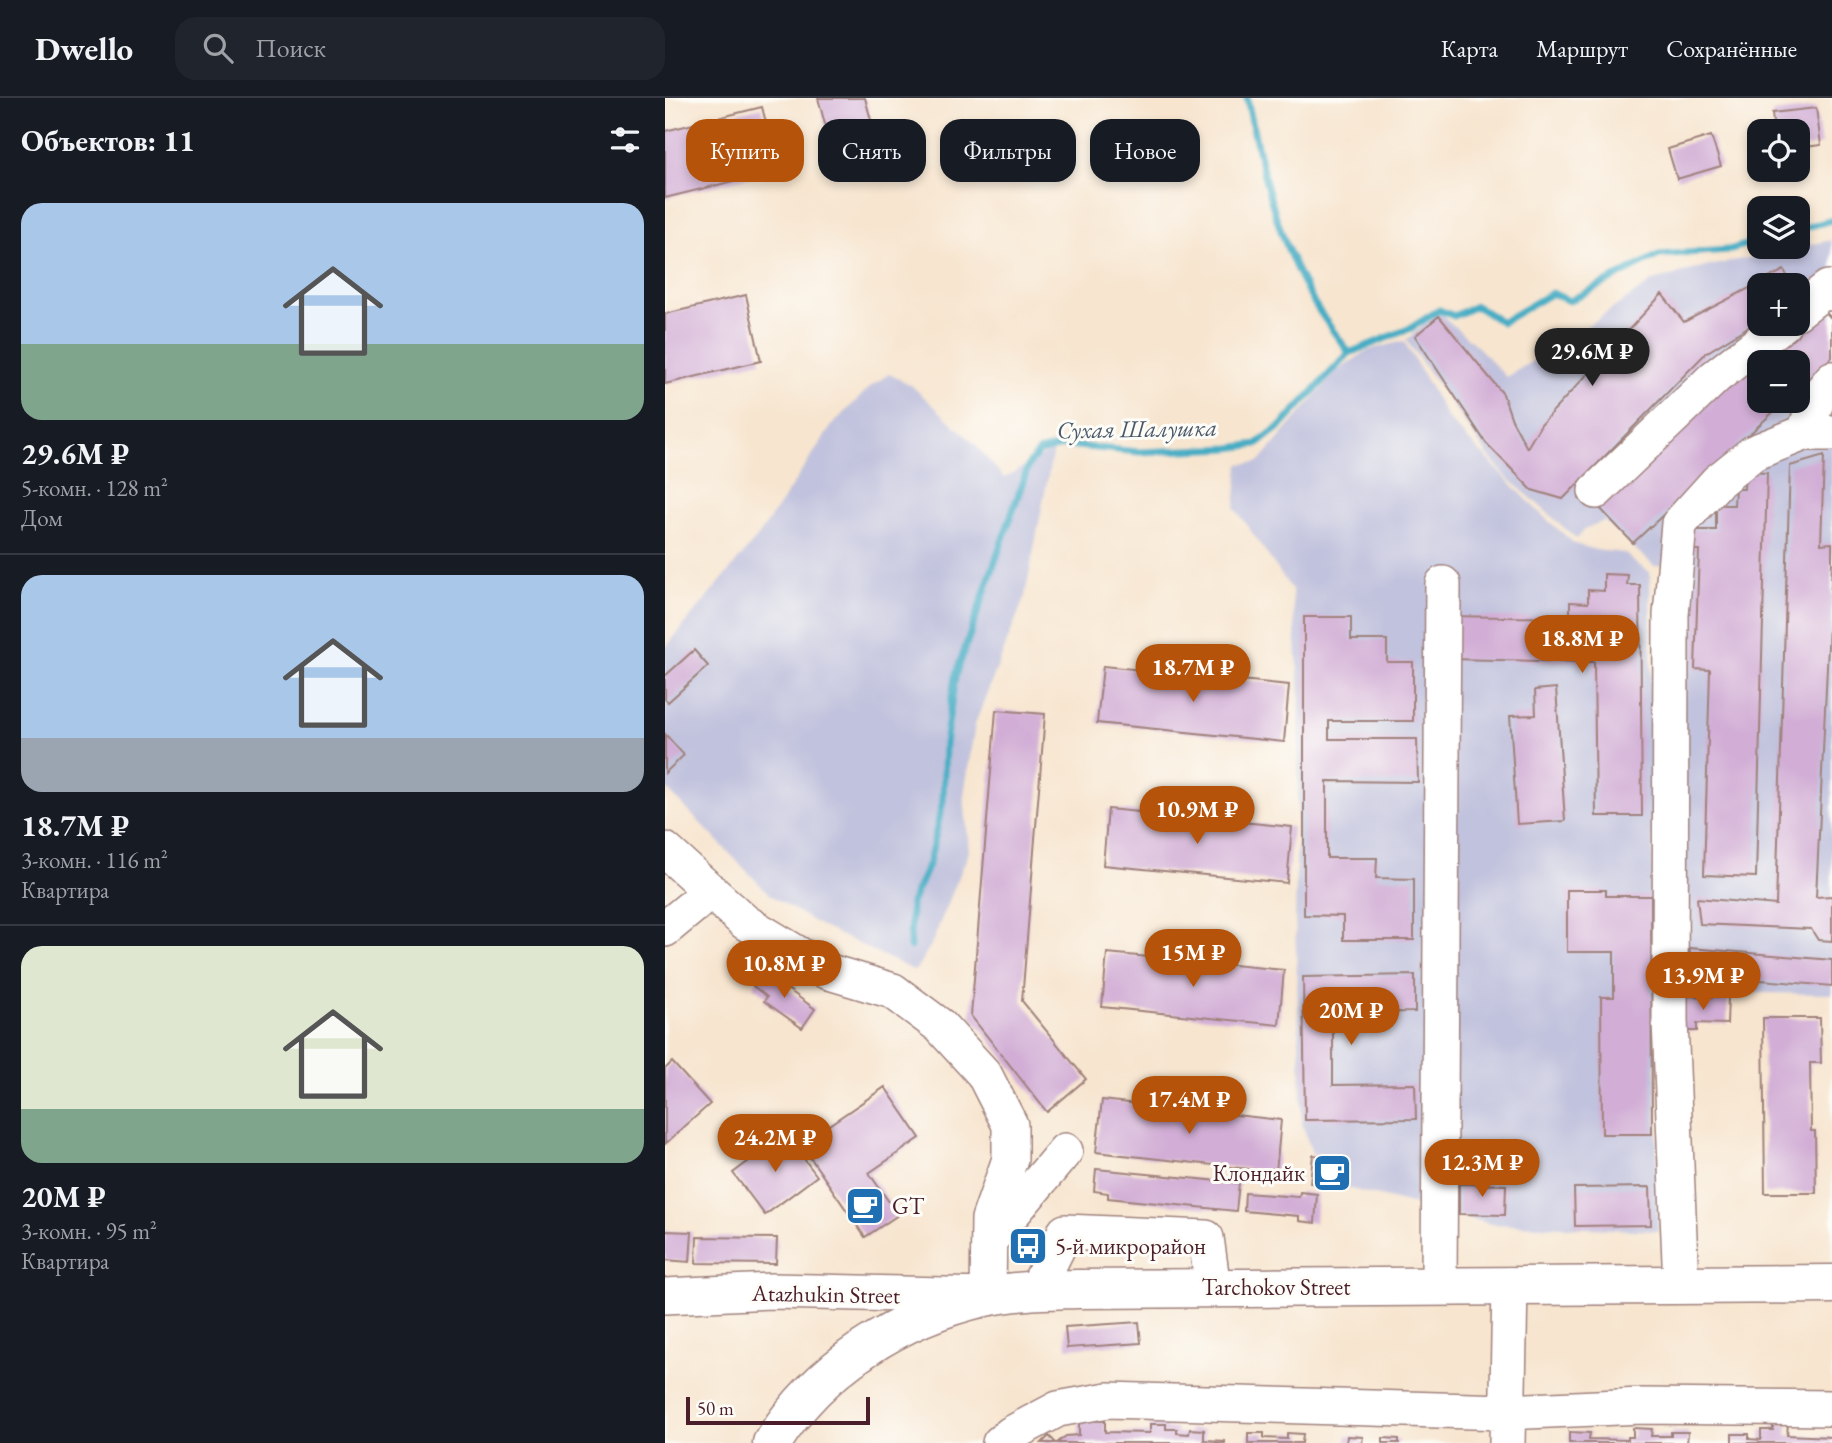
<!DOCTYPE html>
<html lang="ru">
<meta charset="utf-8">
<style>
:root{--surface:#171b24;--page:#20242c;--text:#f1f3f6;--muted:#9ea1a6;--line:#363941;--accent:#b45309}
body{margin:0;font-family:"EB Garamond",serif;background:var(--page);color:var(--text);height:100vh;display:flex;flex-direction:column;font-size:26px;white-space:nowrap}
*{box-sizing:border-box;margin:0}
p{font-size:23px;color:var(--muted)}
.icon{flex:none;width:38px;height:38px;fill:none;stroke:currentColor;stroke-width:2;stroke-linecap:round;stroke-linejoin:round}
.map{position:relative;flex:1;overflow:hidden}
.sheet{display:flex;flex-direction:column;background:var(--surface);width:665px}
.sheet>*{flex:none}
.guide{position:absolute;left:21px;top:21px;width:665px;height:63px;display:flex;gap:14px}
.controls{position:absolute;left:1082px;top:21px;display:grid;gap:14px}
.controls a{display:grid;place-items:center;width:63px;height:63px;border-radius:14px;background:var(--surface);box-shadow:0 4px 10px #0003;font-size:35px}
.scale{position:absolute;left:21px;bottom:18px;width:184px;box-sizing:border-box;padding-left:7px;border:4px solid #4a1f2b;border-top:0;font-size:19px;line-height:24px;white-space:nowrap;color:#4a1f2b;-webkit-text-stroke:5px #fdfcf7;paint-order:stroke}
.price{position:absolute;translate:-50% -60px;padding:0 16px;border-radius:24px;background:var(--accent);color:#fff;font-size:23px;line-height:46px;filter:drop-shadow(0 2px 4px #0008)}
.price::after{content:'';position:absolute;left:50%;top:42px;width:21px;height:16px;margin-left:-10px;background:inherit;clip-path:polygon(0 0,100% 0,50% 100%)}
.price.on{background:#222;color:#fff}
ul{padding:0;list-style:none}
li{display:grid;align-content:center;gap:14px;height:371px;padding:0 21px}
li+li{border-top:2px solid var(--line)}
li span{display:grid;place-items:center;height:217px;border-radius:21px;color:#555}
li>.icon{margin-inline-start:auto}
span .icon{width:126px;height:126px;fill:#fffc;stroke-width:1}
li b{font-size:30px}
h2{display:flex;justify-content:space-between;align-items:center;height:84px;padding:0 21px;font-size:30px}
.chip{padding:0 24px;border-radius:21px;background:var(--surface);box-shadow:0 4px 10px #0003;font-size:24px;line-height:63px}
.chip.on{background:var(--accent);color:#fff}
header{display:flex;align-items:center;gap:42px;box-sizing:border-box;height:98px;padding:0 35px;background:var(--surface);border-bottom:2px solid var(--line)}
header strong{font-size:33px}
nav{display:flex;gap:38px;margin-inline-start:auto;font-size:24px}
.search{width:490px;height:63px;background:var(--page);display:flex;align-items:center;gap:18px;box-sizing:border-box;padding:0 24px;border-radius:21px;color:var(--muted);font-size:26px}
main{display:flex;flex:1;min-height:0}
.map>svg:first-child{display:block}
.industrial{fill:#c1c2dd;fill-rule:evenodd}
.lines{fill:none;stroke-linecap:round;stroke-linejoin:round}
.stream{stroke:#46adc5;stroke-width:7}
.building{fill:#d2aed6}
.minor-casing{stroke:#a0827d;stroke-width:38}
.major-casing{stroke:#a0827d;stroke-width:41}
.minor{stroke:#fff;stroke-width:35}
.major{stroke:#fff;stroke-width:38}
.labels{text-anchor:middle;stroke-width:6;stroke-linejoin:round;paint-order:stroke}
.poi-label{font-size:23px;fill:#4a1f2b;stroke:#fdfcf7;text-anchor:start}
.street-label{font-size:23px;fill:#4a1f2b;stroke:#fdfcf7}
.water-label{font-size:24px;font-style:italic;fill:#485869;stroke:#fdfcf7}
</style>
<header>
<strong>Dwello</strong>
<div class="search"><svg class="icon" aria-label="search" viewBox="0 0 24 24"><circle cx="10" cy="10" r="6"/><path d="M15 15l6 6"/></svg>Поиск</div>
<nav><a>Карта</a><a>Маршрут</a><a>Сохранённые</a></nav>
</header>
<main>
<section class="sheet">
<h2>Объектов: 11<svg class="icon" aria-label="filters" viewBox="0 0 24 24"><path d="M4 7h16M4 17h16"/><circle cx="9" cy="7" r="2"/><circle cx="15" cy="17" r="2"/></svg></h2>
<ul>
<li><span style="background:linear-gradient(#a9c7e8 65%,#7fa58c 0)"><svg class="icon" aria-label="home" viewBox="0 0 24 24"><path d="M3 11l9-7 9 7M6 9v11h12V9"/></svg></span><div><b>29.6M ₽</b><p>5-комн. · 128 m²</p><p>Дом</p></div></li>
<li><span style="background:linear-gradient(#a9c7e8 75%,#9aa5b1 0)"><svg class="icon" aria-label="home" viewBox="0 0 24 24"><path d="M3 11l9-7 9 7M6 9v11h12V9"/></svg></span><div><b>18.7M ₽</b><p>3-комн. · 116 m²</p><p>Квартира</p></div></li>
<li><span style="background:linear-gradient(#dfe7d0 75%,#7fa58c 0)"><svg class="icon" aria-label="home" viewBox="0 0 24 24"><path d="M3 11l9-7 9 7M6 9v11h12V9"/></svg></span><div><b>20M ₽</b><p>3-комн. · 95 m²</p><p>Квартира</p></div></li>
</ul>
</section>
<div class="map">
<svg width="1167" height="1345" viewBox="0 0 1167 1345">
<rect width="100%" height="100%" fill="#fdfcf7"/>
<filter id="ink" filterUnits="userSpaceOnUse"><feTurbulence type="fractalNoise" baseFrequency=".0143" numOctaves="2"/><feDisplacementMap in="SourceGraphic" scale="14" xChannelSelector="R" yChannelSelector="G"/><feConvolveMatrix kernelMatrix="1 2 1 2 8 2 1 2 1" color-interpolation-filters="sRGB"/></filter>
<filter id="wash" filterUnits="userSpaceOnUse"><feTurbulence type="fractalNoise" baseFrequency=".00686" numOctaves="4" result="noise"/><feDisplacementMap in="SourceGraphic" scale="28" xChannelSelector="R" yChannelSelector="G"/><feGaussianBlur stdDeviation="1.57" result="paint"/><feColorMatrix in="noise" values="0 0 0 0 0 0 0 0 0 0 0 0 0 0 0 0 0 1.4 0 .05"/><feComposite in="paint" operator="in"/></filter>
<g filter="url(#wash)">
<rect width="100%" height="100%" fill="#f7e5cf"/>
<path class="industrial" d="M1167 142V896L1001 894 1007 466 989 468 939 423 920 431 912 441 842 379 824 359 741 242 774 215 813 249 841 279 893 248 988 183 1031 171ZM1094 187H1132V226H1094ZM1094 264H1132V303H1094Z
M739 243 783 321 877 417 910 446 931 452 960 455 970 465 985 474 993 1133 826 1126 678 1089 683 1060 647 1055 637 1026 630 821 635 597 627 492 570 410 574 366 594 364 671 274 703 252Z
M224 276 246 287 311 347 339 380 388 352 360 498 310 626 299 697 304 754 266 847 250 873 156 828 105 797 0 689V550L95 436 168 326 205 289Z"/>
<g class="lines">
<path class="stream" d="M582 0C595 66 611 137 644 196 655 217 671 236 684 255
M1132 132 1167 122
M245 849 246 805 264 765 278 703 280 646 290 579 364 366 374 354 400 347 474 354 565 350 592 346 617 327 684 255 746 230 774 212 789 218 811 208 837 224 887 195 904 203 994 157 1063 152 1094 143"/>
</g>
<g id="blocks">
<path class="building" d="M153 0H200L216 59 172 71Z
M97 9 113 72 0 100V33Z
M1151 10 1156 47 1132 50V33H1109L1107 15Z
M1046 38 1056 68 1012 81 1003 51Z
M1119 172 1127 187H1094V222L1041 255 898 401 867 392 821 345 750 238 774 218 838 296 847 322 862 350 876 326 997 196 1019 224Z
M81 197 96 263 0 286V216Z
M1150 203 1167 221V259L1132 292V264H1094V303H1120L968 445 932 407Z
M1159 358 1156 446 1167 445V465L1151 799 1167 798V843L1153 842 1146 831 1035 826 1032 800 1111 807 1125 368Z
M1080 374 1102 375 1091 779 1039 777 1045 572 1030 571 1034 452H1025V432H1051V407H1069L1070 391H1079Z
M939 476 963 477 962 487H975L977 718H931L929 564 783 561V518L905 520V504L923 505V492L939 493Z
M639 519H686V542H722V564H748V623H664V641H752L753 684 662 683V760H712L711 780 749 781V842H678V818L639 817Z
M29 552 43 568 3 604 0 601V578Z
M438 568 624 587 619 644 432 625Z
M891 590 900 723 852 726 845 618 871 617 870 592Z
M331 612 380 616 357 903 421 981 382 1014 306 918Z
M0 636 19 657 0 675Z
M443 711 627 729 622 785 438 767Z
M902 792H941V798H986L987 1036H937L936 899H949V854H902Z
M1025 850 1167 862V888L1023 876Z
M442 855 619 872 614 927 437 909Z
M99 874 150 911 137 930 99 903 102 899 88 888Z
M750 877V914L668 915V987L750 986 751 1021 640 1022 638 879Z
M1017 898 1063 899 1062 926 1032 925V933H1016Z
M1098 920H1155L1156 965H1145L1146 1033H1150L1151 1095H1100Z
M7 964 45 1006 0 1046V971Z
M220 989 255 1040 204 1075 233 1117 200 1139 136 1046Z
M437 1002 616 1022 611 1074 431 1054Z
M120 1036 152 1078 100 1117 68 1075Z
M648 1057 680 1061 676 1089 645 1085Z
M431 1071 574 1085 571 1113 443 1100V1095L429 1093Z
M794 1086 841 1087 840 1117 794 1116Z
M985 1089 986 1127 910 1128 909 1090Z
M635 1094 652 1096 650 1125 634 1123V1118L579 1113 580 1095 634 1099Z
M0 1133 27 1134 25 1164 0 1162Z
M32 1139 112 1140 111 1166 31 1165Z
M474 1224 476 1245 402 1250 400 1229Z
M414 1322 440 1323V1334L485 1335V1326H501V1331H512V1335L524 1336 525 1331 539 1332V1342L560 1343V1345H392L401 1338 414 1337Z
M1108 1325 1123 1326 1122 1337 1167 1339V1345H1067V1336H1084V1341L1096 1342V1332H1108Z
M968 1330 987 1331 986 1338H1006V1334H1023L1022 1345H904V1334L925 1335 924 1341 963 1342V1339H968Z
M583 1335H599V1340L622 1341V1335L638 1336 637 1345H583Z
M384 1338 391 1345H377Z
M682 1338 698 1339 697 1345H681Z
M718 1340 734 1341V1345H718Z"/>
</g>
</g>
<g filter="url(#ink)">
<use href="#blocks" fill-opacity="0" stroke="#a0827d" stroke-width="2"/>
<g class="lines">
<g class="minor-casing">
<path id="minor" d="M1132 214 1163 190 1167 195
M1139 335 1154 297 1167 281
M931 393 1050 279 1118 226
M0 752 80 824 161 873 228 893 275 928 319 976 345 1027V1061L324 1121 323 1198 107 1193 0 1198
M0 831 46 793
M324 1143 400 1053
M1016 1187 1005 923 1006 517 1014 426 1052 384 1088 355 1139 335H1167
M774 1188 778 486
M371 1193 400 1134 541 1140 548 1190
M335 1345 346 1336 393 1311 443 1302 841 1314 977 1308 1167 1310
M842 1345 845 1187"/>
</g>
<g class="major-casing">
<path id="major" d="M107 1345C154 1269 235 1218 320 1199 349 1192 382 1192 412 1191L1167 1186"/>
</g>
<use href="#minor" class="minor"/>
<use href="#major" class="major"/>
</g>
</g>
<defs>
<g id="cafe-square" transform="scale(2.0125)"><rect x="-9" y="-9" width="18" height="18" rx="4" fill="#1f6fb2" stroke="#fdfcf7"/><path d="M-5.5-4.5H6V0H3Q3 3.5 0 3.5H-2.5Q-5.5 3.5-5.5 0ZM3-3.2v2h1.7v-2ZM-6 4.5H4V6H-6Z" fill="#fff"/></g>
<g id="bus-square" transform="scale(2.0125)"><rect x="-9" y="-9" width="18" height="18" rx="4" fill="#1f6fb2" stroke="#fdfcf7"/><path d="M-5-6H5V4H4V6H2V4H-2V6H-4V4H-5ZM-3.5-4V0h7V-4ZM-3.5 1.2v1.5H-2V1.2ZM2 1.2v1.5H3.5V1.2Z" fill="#fff"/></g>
</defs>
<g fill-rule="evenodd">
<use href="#cafe-square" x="667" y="1075"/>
<use href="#cafe-square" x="200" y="1108"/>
<use href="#bus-square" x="363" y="1148"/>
</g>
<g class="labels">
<g class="poi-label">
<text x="640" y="1083" text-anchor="end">Клондайк</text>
<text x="227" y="1116">GT</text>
<text x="390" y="1156">5-й микрорайон</text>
</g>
<g class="street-label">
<text x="611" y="1197">Tarchokov Street</text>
<text transform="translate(161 1196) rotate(1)" y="8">Atazhukin Street</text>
</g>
<g class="water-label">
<text transform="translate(472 331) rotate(-1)" y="8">Сухая Шалушка</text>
</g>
</g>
</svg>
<div class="controls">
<a><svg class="icon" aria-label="locate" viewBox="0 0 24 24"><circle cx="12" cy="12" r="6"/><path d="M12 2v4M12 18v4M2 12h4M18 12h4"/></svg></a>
<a><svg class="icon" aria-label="layers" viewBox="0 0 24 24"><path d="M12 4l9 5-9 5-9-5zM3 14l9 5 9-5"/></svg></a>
<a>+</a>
<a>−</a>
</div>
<div class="scale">50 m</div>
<b class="price on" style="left:927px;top:290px">29.6M ₽</b>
<b class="price" style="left:917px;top:577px">18.8M ₽</b>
<b class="price" style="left:528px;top:606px">18.7M ₽</b>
<b class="price" style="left:532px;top:748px">10.9M ₽</b>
<b class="price" style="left:528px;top:891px">15M ₽</b>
<b class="price" style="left:119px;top:902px">10.8M ₽</b>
<b class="price" style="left:1038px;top:914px">13.9M ₽</b>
<b class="price" style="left:686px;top:949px">20M ₽</b>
<b class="price" style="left:524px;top:1038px">17.4M ₽</b>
<b class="price" style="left:110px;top:1076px">24.2M ₽</b>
<b class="price" style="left:817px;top:1101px">12.3M ₽</b>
<div class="guide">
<a class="chip on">Купить</a>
<a class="chip">Снять</a>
<a class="chip">Фильтры</a>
<a class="chip">Новое</a>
</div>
</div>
</main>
